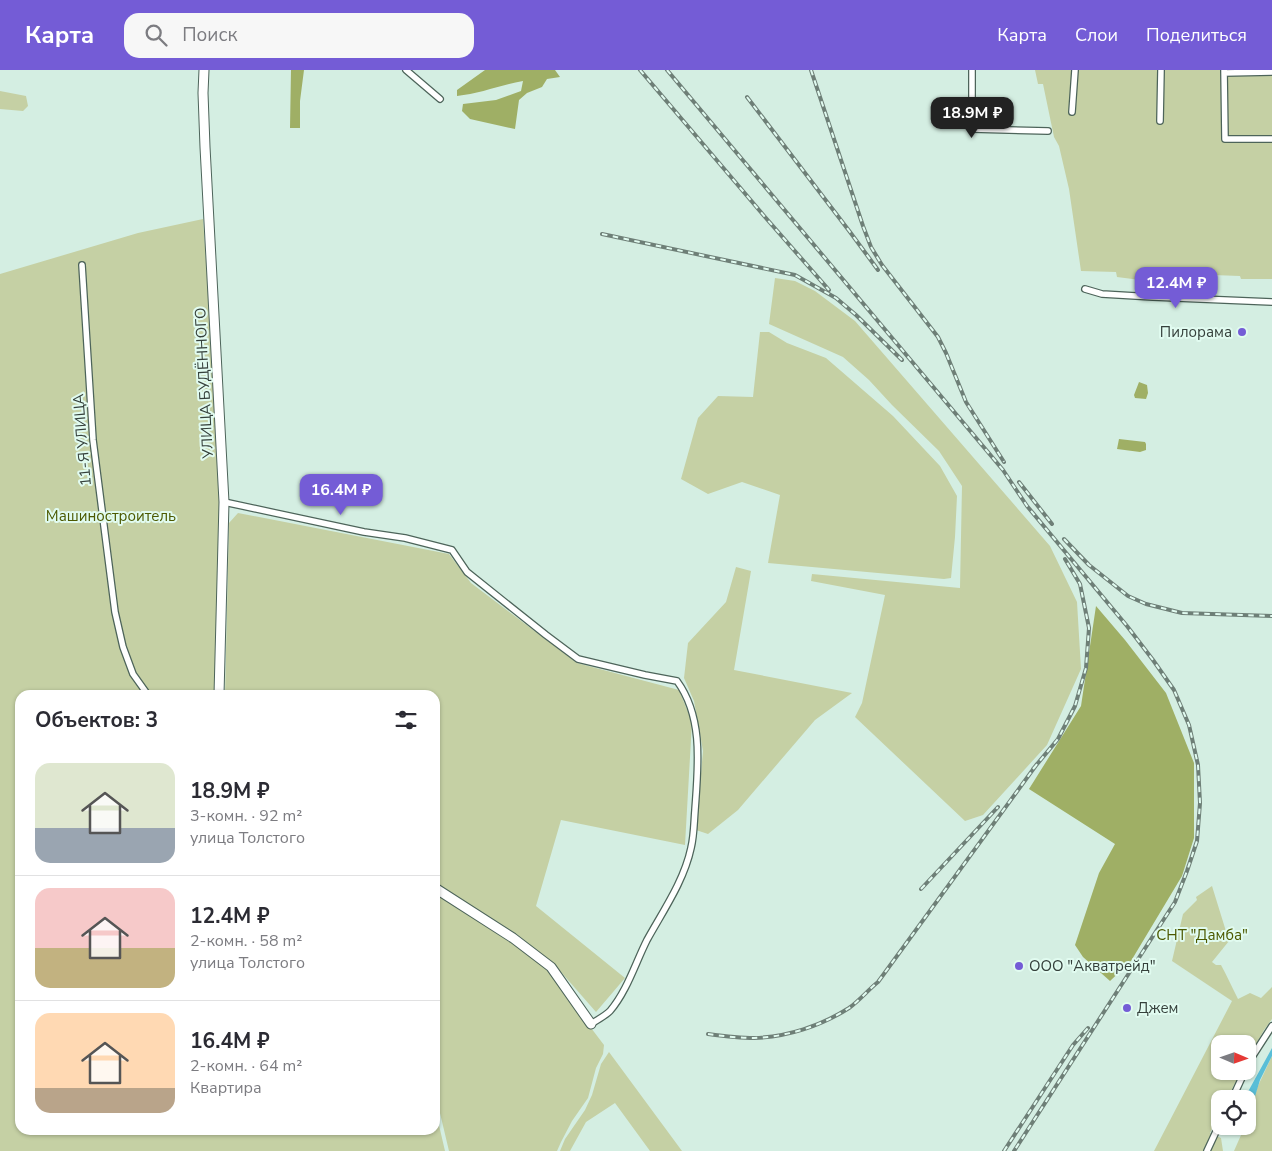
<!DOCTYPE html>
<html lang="ru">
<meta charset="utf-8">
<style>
:root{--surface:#fff;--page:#f7f7f7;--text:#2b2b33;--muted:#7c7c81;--line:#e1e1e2;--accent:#745cd6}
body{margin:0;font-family:"Nunito Sans",sans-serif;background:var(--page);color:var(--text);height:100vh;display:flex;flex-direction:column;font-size:19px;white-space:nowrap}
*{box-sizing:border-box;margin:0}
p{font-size:16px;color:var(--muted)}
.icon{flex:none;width:28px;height:28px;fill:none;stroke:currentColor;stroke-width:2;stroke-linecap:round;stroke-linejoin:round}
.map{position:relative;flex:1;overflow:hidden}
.details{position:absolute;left:15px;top:620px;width:425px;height:445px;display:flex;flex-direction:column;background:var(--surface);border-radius:15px;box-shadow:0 1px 4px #0004}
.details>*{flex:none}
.needle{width:32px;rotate:92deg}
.fabs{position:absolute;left:1211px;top:965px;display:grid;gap:10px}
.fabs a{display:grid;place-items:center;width:45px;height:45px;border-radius:10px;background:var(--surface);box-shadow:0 1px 4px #0004;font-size:25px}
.price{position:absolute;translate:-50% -42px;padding:0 11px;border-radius:10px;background:var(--accent);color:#fff;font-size:16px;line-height:32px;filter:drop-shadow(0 1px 2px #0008)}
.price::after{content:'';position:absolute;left:50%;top:30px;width:15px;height:11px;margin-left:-8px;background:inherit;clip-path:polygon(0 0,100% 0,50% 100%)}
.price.selected{background:#222;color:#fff}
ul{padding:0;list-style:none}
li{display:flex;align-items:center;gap:15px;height:125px;padding:0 20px}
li+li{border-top:1px solid var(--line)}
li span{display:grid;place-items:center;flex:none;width:140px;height:100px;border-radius:15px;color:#555}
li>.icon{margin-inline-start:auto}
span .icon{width:60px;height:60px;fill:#fffc;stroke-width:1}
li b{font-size:21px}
h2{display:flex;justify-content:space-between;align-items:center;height:60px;padding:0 20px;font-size:21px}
header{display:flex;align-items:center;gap:30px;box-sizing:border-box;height:70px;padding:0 25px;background:var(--accent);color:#fff}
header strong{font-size:24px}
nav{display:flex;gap:28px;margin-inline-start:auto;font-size:18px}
.search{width:350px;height:45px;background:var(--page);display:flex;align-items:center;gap:12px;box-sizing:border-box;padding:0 18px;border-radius:15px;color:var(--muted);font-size:19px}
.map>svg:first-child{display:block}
.green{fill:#c5d0a4}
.forest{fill:#9faf65}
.water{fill:#59bed7}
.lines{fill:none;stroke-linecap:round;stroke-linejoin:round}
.street-casing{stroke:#4d645a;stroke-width:8}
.primary-casing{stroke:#4d645a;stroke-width:11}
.street{stroke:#fff;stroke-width:5.5}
.primary{stroke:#fff;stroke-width:9}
.rail-casing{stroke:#6e7f77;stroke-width:4}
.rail{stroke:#e1fbf0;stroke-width:2;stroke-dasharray:5.5;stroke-linecap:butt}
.poi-dot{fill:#745cd6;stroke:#e1fbf0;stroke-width:2}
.labels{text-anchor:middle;stroke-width:4;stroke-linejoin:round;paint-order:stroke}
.poi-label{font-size:15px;fill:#35403b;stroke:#e1fbf0;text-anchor:start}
.street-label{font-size:15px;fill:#35403b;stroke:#e1fbf0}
.park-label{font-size:15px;fill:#4c5900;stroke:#e1fbf0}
</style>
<header>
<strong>Карта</strong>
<div class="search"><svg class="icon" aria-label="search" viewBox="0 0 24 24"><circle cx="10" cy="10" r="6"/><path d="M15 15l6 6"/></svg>Поиск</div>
<nav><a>Карта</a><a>Слои</a><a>Поделиться</a></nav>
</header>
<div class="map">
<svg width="1272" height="1081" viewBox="0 0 1272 1081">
<rect width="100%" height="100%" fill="#d4eee2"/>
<path class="green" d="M1035 0H1272V209H1241L1240 206 1213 205V208H1179L1171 206 1148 211 1117 207 1116 202 1081 201 1069 119 1059 76 1054 67 1043 14H1038Z
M0 21 26 26 28 36 23 41 0 39Z
M203 149 223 430 217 625H20V1060H435V1038L445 1081H0V204L138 163Z
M775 208 795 211 815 221 855 251 1050 476 1077 532 1081 599 1047 675 983 745 965 751 855 647 862 633 885 525 811 511 812 504 960 518 962 416 939 381 892 335 869 310 843 287 769 254Z
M760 262H769L787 273 826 288 893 346 940 396 957 426 955 467 951 508 944 509 768 493 780 425 742 412 708 424 681 409 698 348 718 326 753 327Z
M238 443 449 484 471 513 577 593 679 620 692 652 685 775 561 750 536 836 625 908 596 942 554 894 515 863 435 813V625H225L229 453Z
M736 497 751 501 734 600 852 623 815 650 738 740 708 764 696 760 703 681 694 631 684 608 688 573 726 532Z
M1212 816 1229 871 1212 892 1216 895H1221C1227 906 1232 917 1238 929L1250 923 1261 928 1272 917V949L1264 960 1248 989V974H1220V1001H1241L1227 1029H1220V1042L1210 1063 1221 1068 1223 1081H1154L1232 931 1172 891 1183 844 1197 830 1196 827Z
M435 823 527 883 547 900 604 975 603 984 596 998 588 1028 572 1051 561 1072 557 1081H449L435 1022Z
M609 982 682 1081H650L615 1033 586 1052 570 1081H560L565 1069 585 1040 592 1025 601 994Z
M1272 986V1081H1234L1245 1056H1248V1049L1257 1018Z"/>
<path class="forest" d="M291 0H304L300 31V58H290Z
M485 0H555L560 7 547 9 542 17 527 23 519 30 515 59 470 49 462 41 463 34 496 30 521 21 523 11C501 15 479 24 457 26V20Z
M1139 312 1147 315 1148 323 1146 329 1135 328 1134 325Z
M1119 369 1145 372 1146 374V380L1140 382 1117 379Z
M1096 536 1125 570 1166 623 1194 693V768L1182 806 1131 891 1110 911 1083 887 1075 875 1099 803 1115 774 1029 719 1081 636Z"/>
<path class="water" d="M1272 978V986L1260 1010 1248 1049V1029H1244Z"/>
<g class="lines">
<g class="street-casing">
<path id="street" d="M406 0 440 29
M972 0V59L1048 61
M1224 0 1225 69H1272
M1224 3 1272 2
M1072 42 1075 0
M1160 51 1161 0
M82 195 93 370 115 542 123 577 133 604 148 625
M1085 219 1102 224 1153 227 1272 232
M224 432 364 462 405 468 452 480 467 502 546 565 578 589 645 605 677 611C704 648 698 697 695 740 694 752 694 766 691 778 684 811 663 841 647 870 635 894 627 921 610 941 605 946 597 950 591 954
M1248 996 1252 987 1272 956
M1232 1029 1245 1001
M1207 1081 1220 1053"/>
</g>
<g class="primary-casing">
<path id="primary" d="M204 0 203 23 205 77 224 432 219 625
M435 818 513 868 551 897 591 954"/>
</g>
<use href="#street" class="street"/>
<use href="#primary" class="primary"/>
<g class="rail-casing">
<path id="rail" d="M640 0 765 147 829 220
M667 0 1003 400 1027 436 1127 556 1153 590 1174 620 1189 655 1198 695 1200 733 1197 771 1187 801 1175 832 1014 1081
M811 0 863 156 871 177 882 195 938 267 946 283 966 332 1004 392
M747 27 850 162 878 200
M602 164 795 205 836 228 856 245 902 290
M1019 412 1052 454
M1064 469 1089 495 1128 526 1146 534 1182 543 1272 546
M1033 699 1058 669 1075 636 1086 598 1089 558 1080 514 1065 489
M921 819 998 737
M708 964C723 966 739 968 754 968 787 967 821 956 849 938 859 931 868 920 878 912L1037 694
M1004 1081 1073 975 1088 958"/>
</g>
<use href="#rail" class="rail"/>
</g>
<g class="poi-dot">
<circle cx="1242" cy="262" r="5"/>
<circle cx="1019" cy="896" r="5"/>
<circle cx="1127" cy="938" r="5"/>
</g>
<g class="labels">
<g class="poi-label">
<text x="1232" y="267" text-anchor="end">Пилорама</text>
<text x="1029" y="901">ООО "Акватрейд"</text>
<text x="1137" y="943">Джем</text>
</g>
<g class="street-label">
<text transform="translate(204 313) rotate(-93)" y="5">УЛИЦА БУДЁННОГО</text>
<text transform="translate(82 370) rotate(-95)" y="5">11-Я УЛИЦА</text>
</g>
<g class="park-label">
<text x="111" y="451">Машиностроитель</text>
<text x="1202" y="870">СНТ "Дамба"</text>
</g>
</g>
</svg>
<div class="fabs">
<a><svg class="needle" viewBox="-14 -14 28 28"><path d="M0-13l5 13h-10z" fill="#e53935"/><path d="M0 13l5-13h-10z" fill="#7c7c81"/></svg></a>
<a><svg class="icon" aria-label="locate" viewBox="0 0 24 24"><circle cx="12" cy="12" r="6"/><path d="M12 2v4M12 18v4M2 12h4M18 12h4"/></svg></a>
</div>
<b class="price selected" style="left:972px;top:69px">18.9M ₽</b>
<b class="price" style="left:1176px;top:239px">12.4M ₽</b>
<b class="price" style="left:341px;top:446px">16.4M ₽</b>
<section class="details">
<h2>Объектов: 3<svg class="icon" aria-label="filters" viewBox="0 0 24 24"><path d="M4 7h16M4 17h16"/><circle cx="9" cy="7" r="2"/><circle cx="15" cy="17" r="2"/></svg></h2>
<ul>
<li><span style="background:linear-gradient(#dfe7d0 65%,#9aa5b1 0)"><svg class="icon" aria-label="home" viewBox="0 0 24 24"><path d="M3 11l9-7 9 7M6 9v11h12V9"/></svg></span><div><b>18.9M ₽</b><p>3-комн. · 92 m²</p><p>улица Толстого</p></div></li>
<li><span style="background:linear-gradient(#f6c9c9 60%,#c2b280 0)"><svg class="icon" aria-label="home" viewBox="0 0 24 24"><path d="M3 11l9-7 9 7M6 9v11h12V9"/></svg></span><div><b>12.4M ₽</b><p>2-комн. · 58 m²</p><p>улица Толстого</p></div></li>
<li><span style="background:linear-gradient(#ffd9b3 75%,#b9a48a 0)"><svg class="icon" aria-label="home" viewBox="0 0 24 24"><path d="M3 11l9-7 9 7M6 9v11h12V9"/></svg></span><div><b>16.4M ₽</b><p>2-комн. · 64 m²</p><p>Квартира</p></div></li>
</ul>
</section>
</div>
